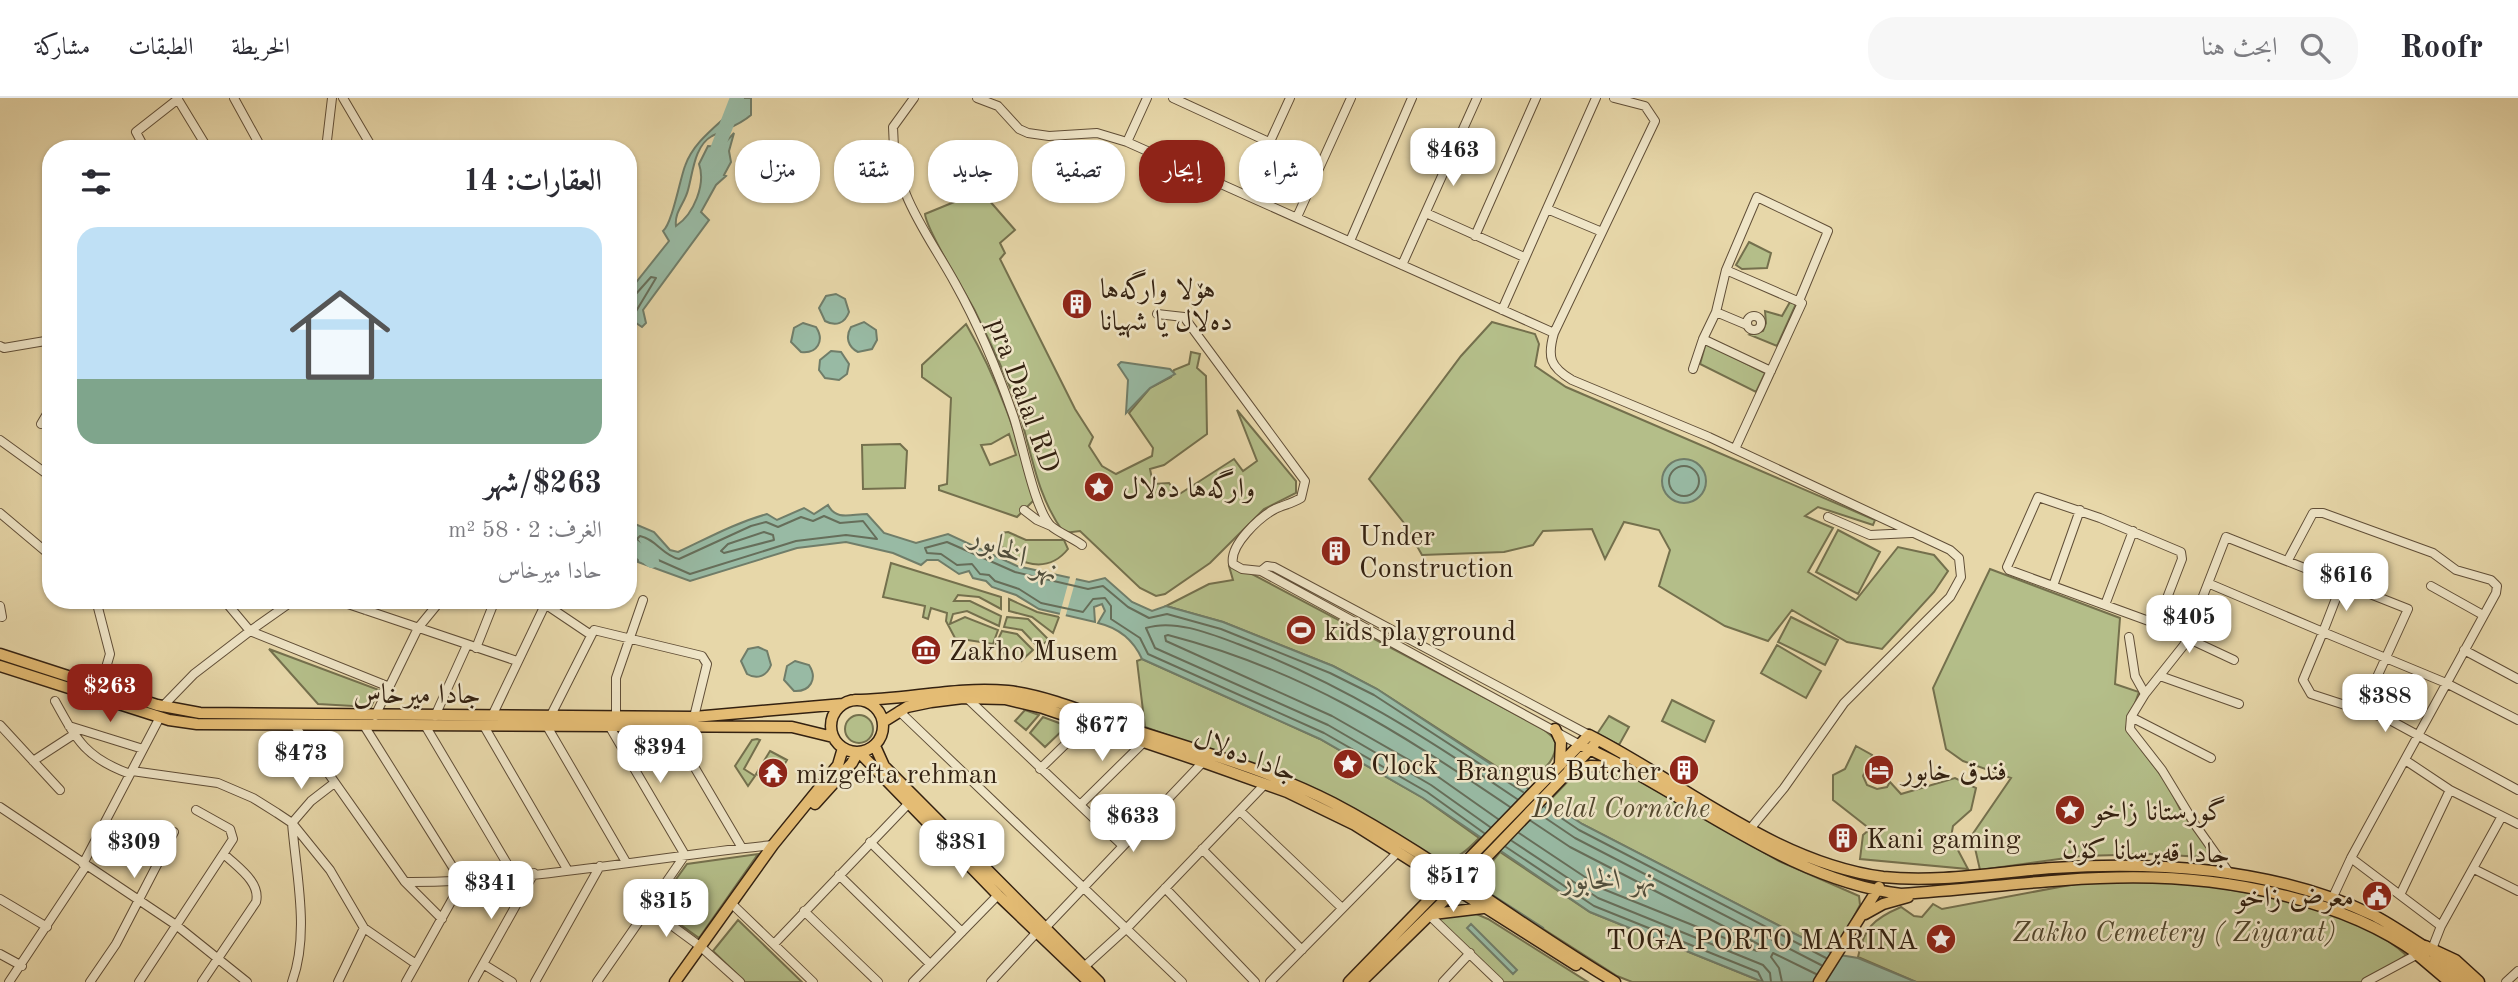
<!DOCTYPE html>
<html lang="ar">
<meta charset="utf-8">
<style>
:root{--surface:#fff;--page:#f7f7f7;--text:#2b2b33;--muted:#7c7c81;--line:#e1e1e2;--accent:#8f2418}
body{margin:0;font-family:"Old Standard TT",Amiri,serif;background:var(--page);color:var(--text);direction:rtl;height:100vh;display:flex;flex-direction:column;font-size:26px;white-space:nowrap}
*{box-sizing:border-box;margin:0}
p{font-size:23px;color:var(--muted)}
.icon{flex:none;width:38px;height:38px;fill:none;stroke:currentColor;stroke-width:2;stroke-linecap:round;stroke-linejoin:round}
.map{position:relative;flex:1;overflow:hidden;direction:ltr}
.drawer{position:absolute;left:42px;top:42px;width:595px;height:469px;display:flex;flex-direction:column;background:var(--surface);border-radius:28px;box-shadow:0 2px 5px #0004;direction:rtl}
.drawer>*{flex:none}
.guide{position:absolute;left:658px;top:42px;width:665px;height:63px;direction:rtl;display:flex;gap:14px}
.price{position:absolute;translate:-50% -60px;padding:0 16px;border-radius:14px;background:#fff;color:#222;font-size:23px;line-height:46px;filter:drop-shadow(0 2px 4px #0008)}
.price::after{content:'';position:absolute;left:50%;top:42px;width:21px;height:16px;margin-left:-10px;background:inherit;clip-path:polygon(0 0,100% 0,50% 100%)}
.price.selected{background:var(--accent);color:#fff}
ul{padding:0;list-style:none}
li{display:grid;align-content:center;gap:14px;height:371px;padding:0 35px}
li+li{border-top:2px solid var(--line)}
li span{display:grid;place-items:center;height:217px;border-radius:21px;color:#555}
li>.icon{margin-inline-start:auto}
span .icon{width:126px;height:126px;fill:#fffc;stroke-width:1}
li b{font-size:30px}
h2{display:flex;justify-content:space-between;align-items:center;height:84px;padding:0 35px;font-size:30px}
.chip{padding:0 24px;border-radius:28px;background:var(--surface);box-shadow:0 2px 5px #0004;font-size:24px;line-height:63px}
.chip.selected{background:var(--accent);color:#fff}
header{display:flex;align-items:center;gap:42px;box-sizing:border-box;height:98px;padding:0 35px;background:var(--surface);border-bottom:2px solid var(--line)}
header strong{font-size:33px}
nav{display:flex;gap:38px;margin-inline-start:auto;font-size:24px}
.search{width:490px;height:63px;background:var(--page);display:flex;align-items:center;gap:18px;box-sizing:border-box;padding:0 24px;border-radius:28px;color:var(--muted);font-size:26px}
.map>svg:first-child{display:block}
.green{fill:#b4be89;stroke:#74704d;stroke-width:2;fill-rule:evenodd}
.water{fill:#98baa4;stroke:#707d69;stroke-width:2}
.pier{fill:#e7d7a9}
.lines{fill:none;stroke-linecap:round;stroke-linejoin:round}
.shore{stroke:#666e5a;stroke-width:2}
.stream{stroke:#707d69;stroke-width:2.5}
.river{stroke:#98baa4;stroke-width:14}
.minor-casing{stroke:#604e37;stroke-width:10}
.major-casing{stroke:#332111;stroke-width:13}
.highway-casing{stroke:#332111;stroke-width:15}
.minor{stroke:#efe5c7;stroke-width:8}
.major{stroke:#e4bc74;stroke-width:10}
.highway{stroke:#e4bc74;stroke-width:12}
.labels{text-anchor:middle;stroke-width:5;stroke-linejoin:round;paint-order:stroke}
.poi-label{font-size:28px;fill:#332111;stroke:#efe5c7;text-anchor:start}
.street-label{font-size:28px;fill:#332111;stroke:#efe5c7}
.park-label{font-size:28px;font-style:italic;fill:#53482f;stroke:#efe5c7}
.water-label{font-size:30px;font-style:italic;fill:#514f3d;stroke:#efe5c7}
</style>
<header>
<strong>Roofr</strong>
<div class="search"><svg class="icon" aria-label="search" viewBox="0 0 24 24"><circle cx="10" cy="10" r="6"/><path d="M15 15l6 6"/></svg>ابحث هنا</div>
<nav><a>الخريطة</a><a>الطبقات</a><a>مشاركة</a></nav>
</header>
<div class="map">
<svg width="2518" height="884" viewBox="0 0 2518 884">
<rect width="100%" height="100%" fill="#e7d7a9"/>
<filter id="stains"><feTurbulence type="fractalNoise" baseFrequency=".00286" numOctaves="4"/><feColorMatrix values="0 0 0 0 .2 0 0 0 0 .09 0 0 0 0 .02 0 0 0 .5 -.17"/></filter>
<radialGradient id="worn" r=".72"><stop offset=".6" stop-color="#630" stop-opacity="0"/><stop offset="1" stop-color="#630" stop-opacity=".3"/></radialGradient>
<path class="green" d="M981 93 1015 132 1000 145 1005 155 1000 161 1075 311 1093 339 1089 348 1102 368 1116 376 1152 358 1153 350 1129 315 1150 290 1171 279 1174 272 1189 266 1191 254 1200 256 1197 270 1206 278 1207 336 1164 367 1150 371 1153 386 1169 385 1178 397 1234 361 1243 373 1257 363 1237 312 1296 383V395L1264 411 1210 465 1165 496 1156 498 1140 490 1080 433 1064 435C1033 393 1032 347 1014 300 1003 270 988 240 974 211 964 193 926 131 925 116Z
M1749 144 1771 155 1767 170 1742 171 1736 167Z
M1790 204 1796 206 1777 248 1750 237 1763 233 1766 225 1765 213 1782 218Z
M1492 224 1535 236 1539 246 1535 268 1566 289 1875 422 1873 427 1818 409 1805 418 1833 430 1808 474 1856 502 1898 449 1934 457 1948 473 1934 494 1882 551 1847 544 1792 512 1768 543 1725 528 1659 488 1670 452 1659 432 1624 424 1605 461 1592 431 1543 433 1533 447 1504 454 1422 457 1404 425 1369 381 1461 258Z
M966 226C999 283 1017 338 1035 401L1017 419 939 392V388L947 386 951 300 922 279V267ZM1009 336 1016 357 990 367 981 347 991 346Z
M1706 245 1765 275 1756 294 1700 266Z
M900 346 907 353 905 390 863 391 862 347Z
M1838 432 1880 454 1858 496 1816 474Z
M1008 434 1026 442H1064L1068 451C1048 476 1017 468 999 445L1001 435Z
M891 465 1001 499V511L979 499 958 497 954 503H970L1001 518 999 528 967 513 953 516 950 526 965 519 998 532 993 546 955 540 946 523 947 515 931 510 928 521 923 519 925 508 883 499Z
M1233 466 1542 630 1555 641C1559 663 1541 673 1525 687L1377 591 1333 568 1223 524 1166 508 1209 486 1233 482 1229 468Z
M1990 471 2120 520 2115 586 2139 594 2126 630 2168 687 2182 715 2217 760 2155 756 2081 758 1980 772 1972 737 2011 680 1963 663 1946 651 1933 590Z
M1009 501 1037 514 1059 519 1053 535 1032 519 1009 513Z
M1007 519 1028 521 1049 542 1038 549 1022 532 1004 529Z
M1791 519 1838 542 1825 567 1778 544Z
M1002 533 1017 536 1033 552 1021 563 1005 557 995 548Z
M1777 547 1821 573 1806 600 1761 575Z
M269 551 379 592 371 609 318 606Z
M1142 561 1320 641 1423 700 1479 740C1459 761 1456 762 1428 757L1292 682 1145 629 1137 563Z
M1672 602 1714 623 1705 644 1662 623Z
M1025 612 1039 617 1026 632 1015 623Z
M845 631a14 14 0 1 1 28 0a14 14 0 1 1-28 0Z
M1609 618 1629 629 1619 647 1597 636Z
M1043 619 1067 628 1045 649 1030 635Z
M757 641 760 642 744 671 755 678 748 688 735 668 752 642Z
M1856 648 1872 657 1863 678 1867 687 1877 691 1887 689 1890 684 1901 696 1955 680 1976 690 1971 712 1953 728 1951 739 1968 771 1860 761 1863 737 1870 731 1833 702V677L1845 671Z
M770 653 787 662 773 685 756 676Z
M1586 673H1617L1631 678 1779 763 1859 798 1860 807 1834 856 1582 726 1549 703 1574 677Z
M1500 754 1590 814 1763 884H1632L1617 878 1484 793 1481 777Z
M758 756 699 840 656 809 687 766Z
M2180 783C2250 795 2352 807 2406 857L2369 884H1916L1858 859C1864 830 1873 821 1901 809L1914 818 1922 819 1933 806 1942 811 2086 784Z
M1474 815 1488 821 1588 884H1502L1439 823 1440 820Z
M738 822 802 884H745L713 853Z"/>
<path class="water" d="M736 0H751V17C740 27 726 31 712 38 694 48 693 75 688 92 685 105 674 114 676 128 694 116 706 86 699 66L708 48 721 49 734 35 729 53 731 64 724 77 726 78 716 87 701 114 709 122 643 212 646 225 642 229 633 223 628 228 630 192 669 143 663 133C672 126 680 81 685 68 694 42 720 26 738 7Z
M836 196 845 201 849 214C845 225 836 229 825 223L819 210 826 198Z
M864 224 876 232 877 242 872 251 858 254C848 249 845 239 851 229Z
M803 225 816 229C825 243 817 256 801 254L791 244 794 230Z
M831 253 841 254 849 266 847 276 839 282 825 280 819 272 820 262Z
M1121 264 1170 271 1175 276 1150 290 1126 315 1128 282 1118 267Z
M1662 383a22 22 0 1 1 44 0a22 22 0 1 1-44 0Z
M828 407C836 423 851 416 867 416L884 435 916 445 948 436 1017 468 1089 484 1105 480 1132 504 1152 513 1166 508 1223 524 1333 568 1377 591 1582 726 1834 856 1858 860 1916 884H1763L1590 814 1423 700 1320 641 1142 561C1133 541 1119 530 1098 525L1105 513 1102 506 1094 509 1095 524 1039 511 1016 497 992 489 986 483 973 480 969 473 959 476 938 462H927L921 467 893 455 846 444 797 450 690 483 638 464V454L628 445V423L654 434 670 452 678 454C708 440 735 425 767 416L777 422 804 410 814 416Z
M758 549 767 553 771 567C767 578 757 582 747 576L741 563 748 551Z
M795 563 809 567C818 581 810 594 794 593L784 582 787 568Z
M1471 826 1517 872 1513 876 1467 830Z"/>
<path class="pier" d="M1071 475 1077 477 1065 520 1059 519Z"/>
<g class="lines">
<path class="shore" d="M628 198 635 197 651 179 656 180 635 215 628 218
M1669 383a15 15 0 1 1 30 0a15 15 0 1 1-30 0Z
M824 418 840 425 863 423 877 441 846 437 796 443 690 476 647 457 637 441 640 438C656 441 662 457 679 461L751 428 766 424 778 429 801 419 813 423Z
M764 434 773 437 774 442 724 455 721 453 728 446Z
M1545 709 1579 732 1826 860
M1538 715 1575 740 1821 867
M1498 721 1437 678 1332 618 1166 543 1165 538 1168 537C1303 572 1396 632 1510 709
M1490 729 1431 687 1328 627 1155 550 1146 530C1174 521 1209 535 1238 546 1343 586 1424 638 1517 701
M1484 735 1427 694 1324 635 1148 556 1140 540 1111 521V508L1105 500 1093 501 1083 514 1041 505 1019 491 995 483 989 477 980 476 972 466 957 467 941 456 927 455 925 450 947 444 1015 474 1088 491 1103 488 1128 509 1149 520 1167 516 1221 531 1330 575 1374 597 1523 694
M1519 735 1603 791 1757 853 1762 852 1760 847 1570 749 1531 723
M1512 743 1598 800 1763 867 1770 875 1771 884
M1506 749 1594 808 1758 874 1763 884
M1782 884 1779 870 1771 859 1773 855 1816 876"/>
<path class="stream" d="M1492 797 1543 830"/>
<path class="river" d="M711 67 737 0
M628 444 652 463"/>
<g class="minor-casing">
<path id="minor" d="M177 0 208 51
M234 0 262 51
M343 0 373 51
M914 0 893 29C893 95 925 131 955 185 979 228 997 271 1013 317 1022 342 1034 411 1051 428 1059 435 1073 440 1082 447
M977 0 998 8 1019 31 1028 35 1049 38 1097 35 1127 44 1554 235C1547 259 1550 269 1572 282L1709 339 1950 452 1959 460 1961 479 1950 499 1844 605 1784 690 1750 731
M1173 0 1271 45
M1127 44 1147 0
M145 51 136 34 178 1
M326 51 332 0
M1246 96 1290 0
M1547 111 1602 134
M1426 115 1524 159
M1297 119 1351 0
M1475 138 1536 0
M1350 143 1412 0
M1402 167 1477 0
M1726 172 1757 99 1828 133 1799 203
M1502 212 1596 0
M1716 214 1747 227
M1157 216 1184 219 1305 383 1301 400C1293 405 1284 407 1275 411 1260 419 1229 447 1233 466L1242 471 1261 473 1580 647
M1747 225a7 7 0 1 1 14 0a7 7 0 1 1-14 0Z
M1554 235 1655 23 1645 8 1614 0
M0 248 4 250 51 242
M1693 271 1703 241
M41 326 51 309
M0 342 51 379
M1735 351 1802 205 1726 172 1716 214 1703 241 1771 273
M1024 412 1037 422 1051 428
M0 415 51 458
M1828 419 1870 437 1911 435
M2288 462 2313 415H2323L2433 455 2456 472 2491 482 2497 488 2496 495 2351 760 2332 801
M1261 473 1267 468 1274 469 1589 637
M2210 486 2323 534 2342 485
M2053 488 2080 412
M2431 488 2483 517
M96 502 110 556 100 590
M294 502 250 533 387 588
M336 502 517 563
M539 502 591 537
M2105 507 2133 433
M0 508 2 519
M365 512 376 502
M2157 526 2182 461 2181 454 2100 420 2038 399 2007 469 2009 472 2157 526 2234 562
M2129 539 2135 578 2145 596
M476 550 495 502
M2464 552 2518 581
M2160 578 2239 606
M967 600 1122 747
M55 603C77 643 86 660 130 676
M162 609 194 576 250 533 224 502
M899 613 1182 884
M375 618 418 530 441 502
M435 618 467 547
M492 618 545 507
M550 619 594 532 702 558 707 566 694 619
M616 619V580L643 502
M2131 619 2211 660
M2518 622 2446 585 2323 534 2303 582 2311 596 2388 621 2518 692
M0 627 60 692
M69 628 143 651
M295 628 405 784C528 785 650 759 773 747
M365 629 462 784 406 884
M426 629 515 779
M485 630 567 771
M548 630 626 764
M672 631 742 750
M2405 662 2450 692 2518 726
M33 663 73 637
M1040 671 1081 631 1083 623
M132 673 218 685 253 700 277 715 292 725 330 772 364 830 416 866
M1080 707 1144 644
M0 709 176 827 247 884
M1240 713 1342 810
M870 744 962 834
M1202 751 1302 852
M2351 760 2441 828
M83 766 160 619
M2474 771 2518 793
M2230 776 2196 728 2162 672 2130 631 2131 619 2145 596 2184 547 2226 439 2408 511 2362 612
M839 777 930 866
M405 784 442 821
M1165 790 1255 884
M2400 797 2450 692
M0 801 47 829
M732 806 813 884
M648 810 701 849 740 884
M804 813 878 884
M1429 817 1499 884
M1045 830 1203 664
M774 846 910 704
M2432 851 2441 828 2502 718
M0 856 22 868
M483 866 512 884
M1084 869 1128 829 1265 686
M9 884 86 768
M90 884 116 846 174 734
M139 884 233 741 230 731 196 712
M202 884 256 804C261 784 237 769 224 756
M292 884C310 836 296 775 292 725L311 703 333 686
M338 884 364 830
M473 884 534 775
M535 884 600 768
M597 884 685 757 611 631
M913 884 998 797
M991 884 1037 834
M1270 884 1397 755
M1443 884 1470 855
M2366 884 2418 856
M2506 884 2518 873"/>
</g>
<g class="major-casing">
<path id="major" d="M0 556 157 607 200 615 694 619 843 606
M0 568 169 622 197 626 792 629 833 639
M831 628a26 26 0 1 1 52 0a26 26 0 1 1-52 0Z
M855 602C906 602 956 588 1008 593 1050 598 1094 618 1134 632 1200 653 1271 673 1333 705 1432 757 1519 827 1615 884
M883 624 907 609 931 604 963 600 1005 601 1043 610 1203 664 1287 694 1355 727 1576 867
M1555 631 1561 644 1560 665
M1580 647C1687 694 1783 781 1901 796 2037 787 2147 763 2282 797 2332 809 2377 826 2418 856
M875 648 884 668 1099 884
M859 654 998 797 1089 884
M1569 672 1591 668 1618 669
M815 706 852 665 858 654
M1433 763H1466
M1433 816 1483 810
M1865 816 1883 806 1908 799
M675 884 773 747 838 667 843 650
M1349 884 1589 637C1684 685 1775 765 1883 779 1939 785 1998 774 2053 770 2159 763 2278 771 2375 818 2392 827 2409 839 2425 849
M1361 884 1455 792 1594 647
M1819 884 1879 789"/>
</g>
<g class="highway-casing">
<path id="highway" d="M2425 849 2455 863 2478 884
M2418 856 2451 884
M2436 858 2465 884"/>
</g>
<use href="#minor" class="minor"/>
<use href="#major" class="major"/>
<use href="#highway" class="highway"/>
</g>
<defs>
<g id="building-disc" transform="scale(1.575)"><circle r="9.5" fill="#8f2418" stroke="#efe5c7"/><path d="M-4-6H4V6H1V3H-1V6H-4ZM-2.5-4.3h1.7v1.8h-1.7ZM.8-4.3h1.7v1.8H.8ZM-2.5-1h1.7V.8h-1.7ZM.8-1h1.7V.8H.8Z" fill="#fff"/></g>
<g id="sight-disc" transform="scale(1.575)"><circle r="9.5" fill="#8f2418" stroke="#efe5c7"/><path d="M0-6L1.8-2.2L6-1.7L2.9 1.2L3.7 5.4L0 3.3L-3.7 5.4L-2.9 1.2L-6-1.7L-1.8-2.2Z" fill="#fff"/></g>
<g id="stadium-disc" transform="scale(1.575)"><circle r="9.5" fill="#8f2418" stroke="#efe5c7"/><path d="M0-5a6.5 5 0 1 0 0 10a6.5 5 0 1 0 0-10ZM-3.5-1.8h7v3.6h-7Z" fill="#fff"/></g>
<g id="museum-disc" transform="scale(1.575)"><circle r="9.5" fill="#8f2418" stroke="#efe5c7"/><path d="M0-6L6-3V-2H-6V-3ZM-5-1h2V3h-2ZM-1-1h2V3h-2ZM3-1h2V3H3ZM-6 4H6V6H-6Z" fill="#fff"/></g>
<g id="hotel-disc" transform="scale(1.575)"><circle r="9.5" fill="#8f2418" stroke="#efe5c7"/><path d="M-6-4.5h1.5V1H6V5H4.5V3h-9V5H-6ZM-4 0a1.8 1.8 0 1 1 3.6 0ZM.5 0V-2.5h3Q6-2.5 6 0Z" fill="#fff"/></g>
<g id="temple-disc" transform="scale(1.575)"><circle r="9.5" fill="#8f2418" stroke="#efe5c7"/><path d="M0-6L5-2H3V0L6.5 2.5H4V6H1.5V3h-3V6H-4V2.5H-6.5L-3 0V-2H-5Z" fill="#fff"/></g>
<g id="civic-disc" transform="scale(1.575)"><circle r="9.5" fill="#8f2418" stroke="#efe5c7"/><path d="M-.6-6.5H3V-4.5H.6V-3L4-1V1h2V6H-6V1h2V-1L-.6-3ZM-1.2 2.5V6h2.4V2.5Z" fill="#fff"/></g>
</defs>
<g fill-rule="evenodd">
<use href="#building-disc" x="1077" y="206"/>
<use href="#sight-disc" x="1099" y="389"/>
<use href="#building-disc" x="1336" y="453"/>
<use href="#stadium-disc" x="1301" y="532"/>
<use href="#museum-disc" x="926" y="552"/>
<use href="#sight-disc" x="1348" y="666"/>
<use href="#building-disc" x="1684" y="672"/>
<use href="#hotel-disc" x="1879" y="672"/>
<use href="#temple-disc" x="773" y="675"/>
<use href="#sight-disc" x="2070" y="712"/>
<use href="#building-disc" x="1843" y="740"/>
<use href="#civic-disc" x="2377" y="798"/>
<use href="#sight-disc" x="1941" y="841"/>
</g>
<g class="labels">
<g class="poi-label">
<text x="1100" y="200">هۆلا وارگەها<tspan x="1100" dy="32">دەلال یا شهیانا</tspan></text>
<text x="1122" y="399">وارگەها دەلال</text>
<text x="1359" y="447">Under<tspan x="1359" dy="32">Construction</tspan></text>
<text x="1324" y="542">kids playground</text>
<text x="949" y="562">Zakho Musem</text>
<text x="1371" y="676">Clock</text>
<text x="1661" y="682" text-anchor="end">Brangus Butcher</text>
<text x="1902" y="682">فندق خابور</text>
<text x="796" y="685">mizgefta rehman</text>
<text x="2093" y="722">گورستانا زاخو</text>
<text x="1866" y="750">Kani gaming</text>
<text x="2354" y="808" text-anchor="end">معرض زاخو</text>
<text x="1918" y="851" text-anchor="end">TOGA PORTO MARINA</text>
</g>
<g class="street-label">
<text transform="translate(1025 297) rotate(70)" y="10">pra Dalal RD</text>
<text x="417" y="605">جادا ميرخاس</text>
<text transform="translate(1246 656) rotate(20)" y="10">جادا دەلال</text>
<text transform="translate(2146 752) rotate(2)" y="10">جادا قەبرسانا کۆن</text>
</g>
<g class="park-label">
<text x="1621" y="719">Delal Corniche</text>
<text x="2174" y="843">Zakho Cemetery ( Ziyarat)</text>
</g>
<g class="water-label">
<text transform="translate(1016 455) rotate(25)" y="10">نهر الخابور</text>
<text x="1609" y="791">نهر الخابور</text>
</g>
</g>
<rect width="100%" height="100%" filter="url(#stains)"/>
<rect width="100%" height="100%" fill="url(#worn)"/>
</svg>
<b class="price" style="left:1453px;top:90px">$463</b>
<b class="price" style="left:2346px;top:515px">$616</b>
<b class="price" style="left:2189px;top:557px">$405</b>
<b class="price selected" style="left:110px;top:626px">$263</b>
<b class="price" style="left:2385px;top:636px">$388</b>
<b class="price" style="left:1102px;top:665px">$677</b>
<b class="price" style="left:660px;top:687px">$394</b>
<b class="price" style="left:301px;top:693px">$473</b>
<b class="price" style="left:1133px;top:756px">$633</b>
<b class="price" style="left:134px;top:782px">$309</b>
<b class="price" style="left:962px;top:782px">$381</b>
<b class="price" style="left:1453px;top:816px">$517</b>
<b class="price" style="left:491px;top:823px">$341</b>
<b class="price" style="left:666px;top:841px">$315</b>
<div class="guide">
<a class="chip">شراء</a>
<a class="chip selected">إيجار</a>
<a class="chip">تصفية</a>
<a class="chip">جديد</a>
<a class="chip">شقة</a>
<a class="chip">منزل</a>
</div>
<section class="drawer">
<h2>العقارات: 14<svg class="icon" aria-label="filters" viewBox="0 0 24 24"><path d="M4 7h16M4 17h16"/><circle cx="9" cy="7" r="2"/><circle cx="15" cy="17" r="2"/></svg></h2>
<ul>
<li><span style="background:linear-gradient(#bfe0f5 70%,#7fa58c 0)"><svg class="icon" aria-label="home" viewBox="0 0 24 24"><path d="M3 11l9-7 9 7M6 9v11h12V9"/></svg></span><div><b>$263/شهر</b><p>الغرف: 2 · 58 m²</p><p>حادا ميرخاس</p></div></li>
</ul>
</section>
</div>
